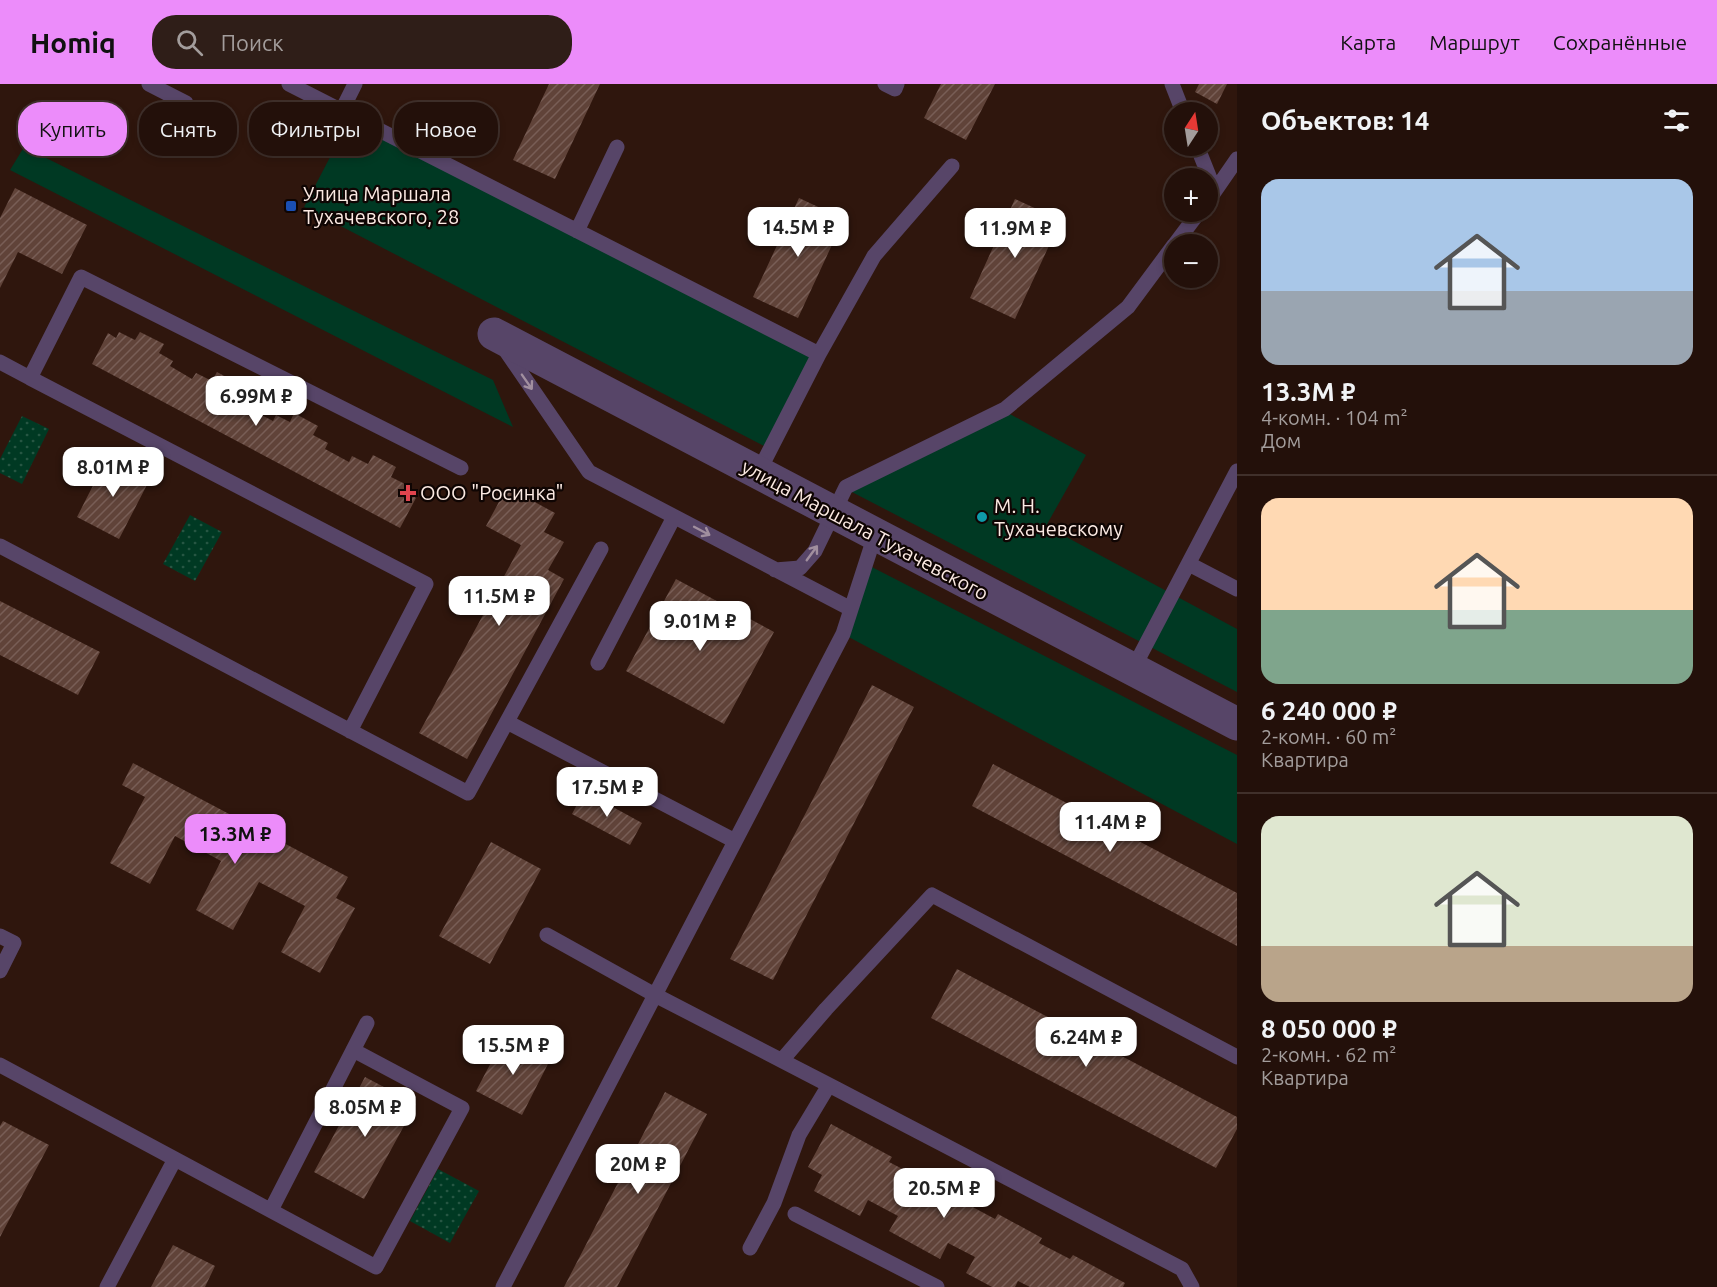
<!DOCTYPE html>
<html lang="ru">
<meta charset="utf-8">
<style>
:root{--surface:#23100a;--page:#2f1e18;--text:#f1f3f6;--muted:#a39d9c;--line:#40302b;--accent:#ec8cfa}
body{margin:0;font-family:Ubuntu,sans-serif;background:var(--page);color:var(--text);height:100vh;display:flex;flex-direction:column;font-size:22px;white-space:nowrap}
*{box-sizing:border-box;margin:0}
p{font-size:20px;color:var(--muted)}
.icon{flex:none;width:33px;height:33px;fill:none;stroke:currentColor;stroke-width:2;stroke-linecap:round;stroke-linejoin:round}
.map{position:relative;flex:1;overflow:hidden}
.sheet{display:flex;flex-direction:column;background:var(--surface);width:480px}
.sheet>*{flex:none}
.guide{position:absolute;left:18px;top:18px;width:570px;height:54px;display:flex;gap:12px}
.needle{width:39px;rotate:12deg}
.tools{position:absolute;left:1164px;top:18px;display:grid;gap:12px}
.tools a{display:grid;place-items:center;width:54px;height:54px;border-radius:50%;background:var(--surface);box-shadow:0 3px 9px #0003,0 0 0 2px var(--line);font-size:30px}
.price{position:absolute;translate:-50% -51px;padding:0 14px;border-radius:12px;background:#fff;color:#222;font-size:20px;line-height:39px;filter:drop-shadow(0 2px 3px #0008)}
.price::after{content:'';position:absolute;left:50%;top:36px;width:18px;height:14px;margin-left:-9px;background:inherit;clip-path:polygon(0 0,100% 0,50% 100%)}
.price.current{background:var(--accent);color:#111}
ul{padding:0;list-style:none}
li{display:grid;align-content:center;gap:12px;height:318px;padding:0 24px}
li+li{border-top:2px solid var(--line)}
li span{display:grid;place-items:center;height:186px;border-radius:18px;color:#555}
li>.icon{margin-inline-start:auto}
span .icon{width:108px;height:108px;fill:#fffc;stroke-width:1}
li b{font-size:26px}
h2{display:flex;justify-content:space-between;align-items:center;height:72px;padding:0 24px;font-size:26px}
.chip{padding:0 21px;border-radius:24px;background:var(--surface);box-shadow:0 3px 9px #0003,0 0 0 2px var(--line);font-size:21px;line-height:54px}
.chip.current{background:var(--accent);color:#111}
header{display:flex;align-items:center;gap:36px;box-sizing:border-box;height:84px;padding:0 30px;background:var(--accent);color:#111}
header strong{font-size:28px}
nav{display:flex;gap:33px;margin-inline-start:auto;font-size:21px}
.search{width:420px;height:54px;background:var(--page);display:flex;align-items:center;gap:15px;box-sizing:border-box;padding:0 21px;border-radius:24px;color:var(--muted);font-size:22px}
main{display:flex;flex:1;min-height:0}
.map>svg:first-child{display:block}
.green{fill:#003923}
.park{fill:url(#park-dots)}
.building{fill:url(#building-hatch)}
.lines{fill:none;stroke-linecap:round;stroke-linejoin:round}
.service{stroke:#574568;stroke-width:15}
.tertiary{stroke:#574568;stroke-width:33}
.oneway{stroke:#a18f9f}
.transit-dot{fill:#1a4fb4;stroke:#0f0503;stroke-width:2}
.health-dot{fill:#e0444e;stroke:#0f0503;stroke-width:2}
.culture-dot{fill:#0f9aa8;stroke:#0f0503;stroke-width:2}
.labels{text-anchor:middle;stroke-width:4.5;stroke-linejoin:round;paint-order:stroke}
.poi-label{font-size:20px;fill:#fceae3;stroke:#0f0503;text-anchor:start}
.street-label{font-size:20px;fill:#fceae3;stroke:#0f0503}
</style>
<header>
<strong>Homiq</strong>
<div class="search"><svg class="icon" aria-label="search" viewBox="0 0 24 24"><circle cx="10" cy="10" r="6"/><path d="M15 15l6 6"/></svg>Поиск</div>
<nav><a>Карта</a><a>Маршрут</a><a>Сохранённые</a></nav>
</header>
<main>
<div class="map">
<svg width="1237" height="1203" viewBox="0 0 1237 1203">
<defs>
<pattern id="park-dots" width="8" height="8" patternUnits="userSpaceOnUse" patternTransform="scale(1.5)"><rect width="8" height="8" fill="#003923"/><path d="M2 2h.1M6 6h.1" fill="none" stroke="#265643" stroke-width="1.8" stroke-linecap="round"/></pattern>
<pattern id="building-hatch" width="6" height="6" patternUnits="userSpaceOnUse" patternTransform="scale(1.5)"><rect width="6" height="6" fill="#604339"/><path d="M-1 1l2-2M0 6l6-6M5 7l2-2" fill="none" stroke="#785e56"/></pattern>
</defs>
<rect width="100%" height="100%" fill="#2f160d"/>
<path class="green" d="M352 31 819 270 770 365 304 123Z
M24 63 493 296 513 343 10 86Z
M1008 329 1086 371 1046 442 1237 545V608L850 407Z
M866 480 1237 671V760L843 550Z"/>
<path class="park" d="M22 332 49 345 22 400 0 389V375Z
M190 431 222 448 195 497 163 480Z
M438 1085 479 1107 450 1159 410 1137Z"/>
<path class="building" d="M549 0H600L555 95 513 76Z
M941 0H995L966 56 924 34Z
M1199 0H1227L1217 20 1195 8Z
M15 104 87 141 62 190 18 168 0 204V134Z
M799 114 844 135 798 234 753 213Z
M1015 115 1061 136 1015 235 970 214Z
M119 248 135 256 140 248 164 260 159 269 173 277 170 282 192 295 196 289 212 297 217 288 241 301 236 310 251 318 248 324 273 337 276 331 290 338 294 329 318 342 313 351 328 359 325 365 349 378 352 372 368 380 373 371 396 383 391 393 407 401 404 407 416 414 400 444 92 280 108 249 116 254Z
M108 372 150 395 119 455 77 433Z
M507 403 555 429 544 448 564 458 548 486 564 495 467 675 419 649 521 461 486 442Z
M676 495 774 548 724 640 626 587Z
M0 517 100 568 78 611 0 571Z
M872 601 914 623 773 896 730 875Z
M133 679 348 793 336 814 355 824 320 889 281 868 305 822 259 798 233 846 196 826 221 777 175 752 150 800 110 779 145 713 122 701Z
M993 680 1237 809V862L972 722Z
M584 707 642 739 630 761 572 730Z
M491 758 541 785 490 880 439 852Z
M957 885 1237 1033V1045L1216 1084 931 934Z
M505 952 550 976 522 1031 476 1007Z
M365 993 416 1020 364 1115 314 1088Z
M665 1008 707 1030 617 1203H564Z
M3 1037 49 1061 0 1153V1042Z
M831 1040 892 1073 889 1078 918 1093 921 1089 972 1116 969 1121 995 1135 998 1130 1042 1154 1039 1159 1070 1175 1073 1171 1125 1199 1123 1203H1030L1018 1197 1015 1203H992L966 1189 975 1173 948 1159 940 1175 889 1147 898 1132 868 1116 860 1132 814 1107 822 1091 808 1083Z
M173 1161 215 1182 205 1203H151Z"/>
<g class="lines">
<path class="service" d="M149 0 186 19
M289 0 819 270 758 389
M885 0 895 5 897 0
M1172 0 1183 28
M342 26 355 0
M1197 62 1215 107
M1208 117 1237 75
M577 147 617 63
M1175 160 1199 128
M504 264 589 388 851 525
M819 270 874 172 952 82
M0 278 30 294 81 193 461 384
M30 294 426 500 350 647
M0 462 468 709 601 465
M1189 480 1237 505
M775 486 800 484 815 467 846 403 1005 325 1128 223 1174 161
M598 579 674 433
M1133 585 1237 387
M507 638 735 757
M547 851 655 911 829 1001 799 1051 774 1119 750 1164
M0 852 14 859 0 887
M782 976 826 925 932 811 1237 973
M0 981 376 1183 462 1024 353 966
M829 1001 1182 1185 1192 1203
M271 1126 367 939
M795 1130 937 1203
M107 1203 175 1075
M503 1203 843 550 875 451"/>
<path class="tertiary" d="M494 250 1237 640"/>
</g>
<defs><path id="oneway-shaft" d="M-6 0H5M1.5-3L5.5 0L1.5 3" fill="none" stroke-width="1.6" stroke-linecap="round" stroke-linejoin="round" transform="scale(1.5)"/></defs>
<g class="oneway">
<use href="#oneway-shaft" transform="translate(527 298) rotate(55)"/>
<use href="#oneway-shaft" transform="translate(702 447) rotate(28)"/>
<use href="#oneway-shaft" transform="translate(812 469) rotate(-54)"/>
</g>
<rect class="transit-dot" x="285" y="116" width="12" height="12" rx="3"/>
<path class="health-dot" d="M405 400h6v6h6v6h-6v6h-6v-6h-6v-6h6z"/>
<circle class="culture-dot" cx="982" cy="433" r="6"/>
<g class="labels">
<g class="poi-label">
<text x="303" y="117">Улица Маршала<tspan x="303" dy="23">Тухачевского, 28</tspan></text>
<text x="420" y="416">ООО "Росинка"</text>
<text x="994" y="429">М. Н.<tspan x="994" dy="23">Тухачевскому</tspan></text>
</g>
<g class="street-label">
<text transform="translate(865 446) rotate(28)" y="7">улица Маршала Тухачевского</text>
</g>
</g>
</svg>
<div class="tools">
<a><svg class="needle" viewBox="-14 -14 28 28"><path d="M0-13l5 13h-10z" fill="#e53935"/><path d="M0 13l5-13h-10z" fill="#a39d9c"/></svg></a>
<a>+</a>
<a>−</a>
</div>
<b class="price" style="left:798px;top:174px">14.5M ₽</b>
<b class="price" style="left:1015px;top:175px">11.9M ₽</b>
<b class="price" style="left:256px;top:343px">6.99M ₽</b>
<b class="price" style="left:113px;top:414px">8.01M ₽</b>
<b class="price" style="left:499px;top:543px">11.5M ₽</b>
<b class="price" style="left:700px;top:568px">9.01M ₽</b>
<b class="price" style="left:607px;top:734px">17.5M ₽</b>
<b class="price" style="left:1110px;top:769px">11.4M ₽</b>
<b class="price current" style="left:235px;top:781px">13.3M ₽</b>
<b class="price" style="left:1086px;top:984px">6.24M ₽</b>
<b class="price" style="left:513px;top:992px">15.5M ₽</b>
<b class="price" style="left:365px;top:1054px">8.05M ₽</b>
<b class="price" style="left:638px;top:1111px">20M ₽</b>
<b class="price" style="left:944px;top:1135px">20.5M ₽</b>
<div class="guide">
<a class="chip current">Купить</a>
<a class="chip">Снять</a>
<a class="chip">Фильтры</a>
<a class="chip">Новое</a>
</div>
</div>
<section class="sheet">
<h2>Объектов: 14<svg class="icon" aria-label="filters" viewBox="0 0 24 24"><path d="M4 7h16M4 17h16"/><circle cx="9" cy="7" r="2"/><circle cx="15" cy="17" r="2"/></svg></h2>
<ul>
<li><span style="background:linear-gradient(#a9c7e8 60%,#9aa5b1 0)"><svg class="icon" aria-label="home" viewBox="0 0 24 24"><path d="M3 11l9-7 9 7M6 9v11h12V9"/></svg></span><div><b>13.3M ₽</b><p>4-комн. · 104 m²</p><p>Дом</p></div></li>
<li><span style="background:linear-gradient(#ffd9b3 60%,#7fa58c 0)"><svg class="icon" aria-label="home" viewBox="0 0 24 24"><path d="M3 11l9-7 9 7M6 9v11h12V9"/></svg></span><div><b>6 240 000 ₽</b><p>2-комн. · 60 m²</p><p>Квартира</p></div></li>
<li><span style="background:linear-gradient(#dfe7d0 70%,#b9a48a 0)"><svg class="icon" aria-label="home" viewBox="0 0 24 24"><path d="M3 11l9-7 9 7M6 9v11h12V9"/></svg></span><div><b>8 050 000 ₽</b><p>2-комн. · 62 m²</p><p>Квартира</p></div></li>
</ul>
</section>
</main>
